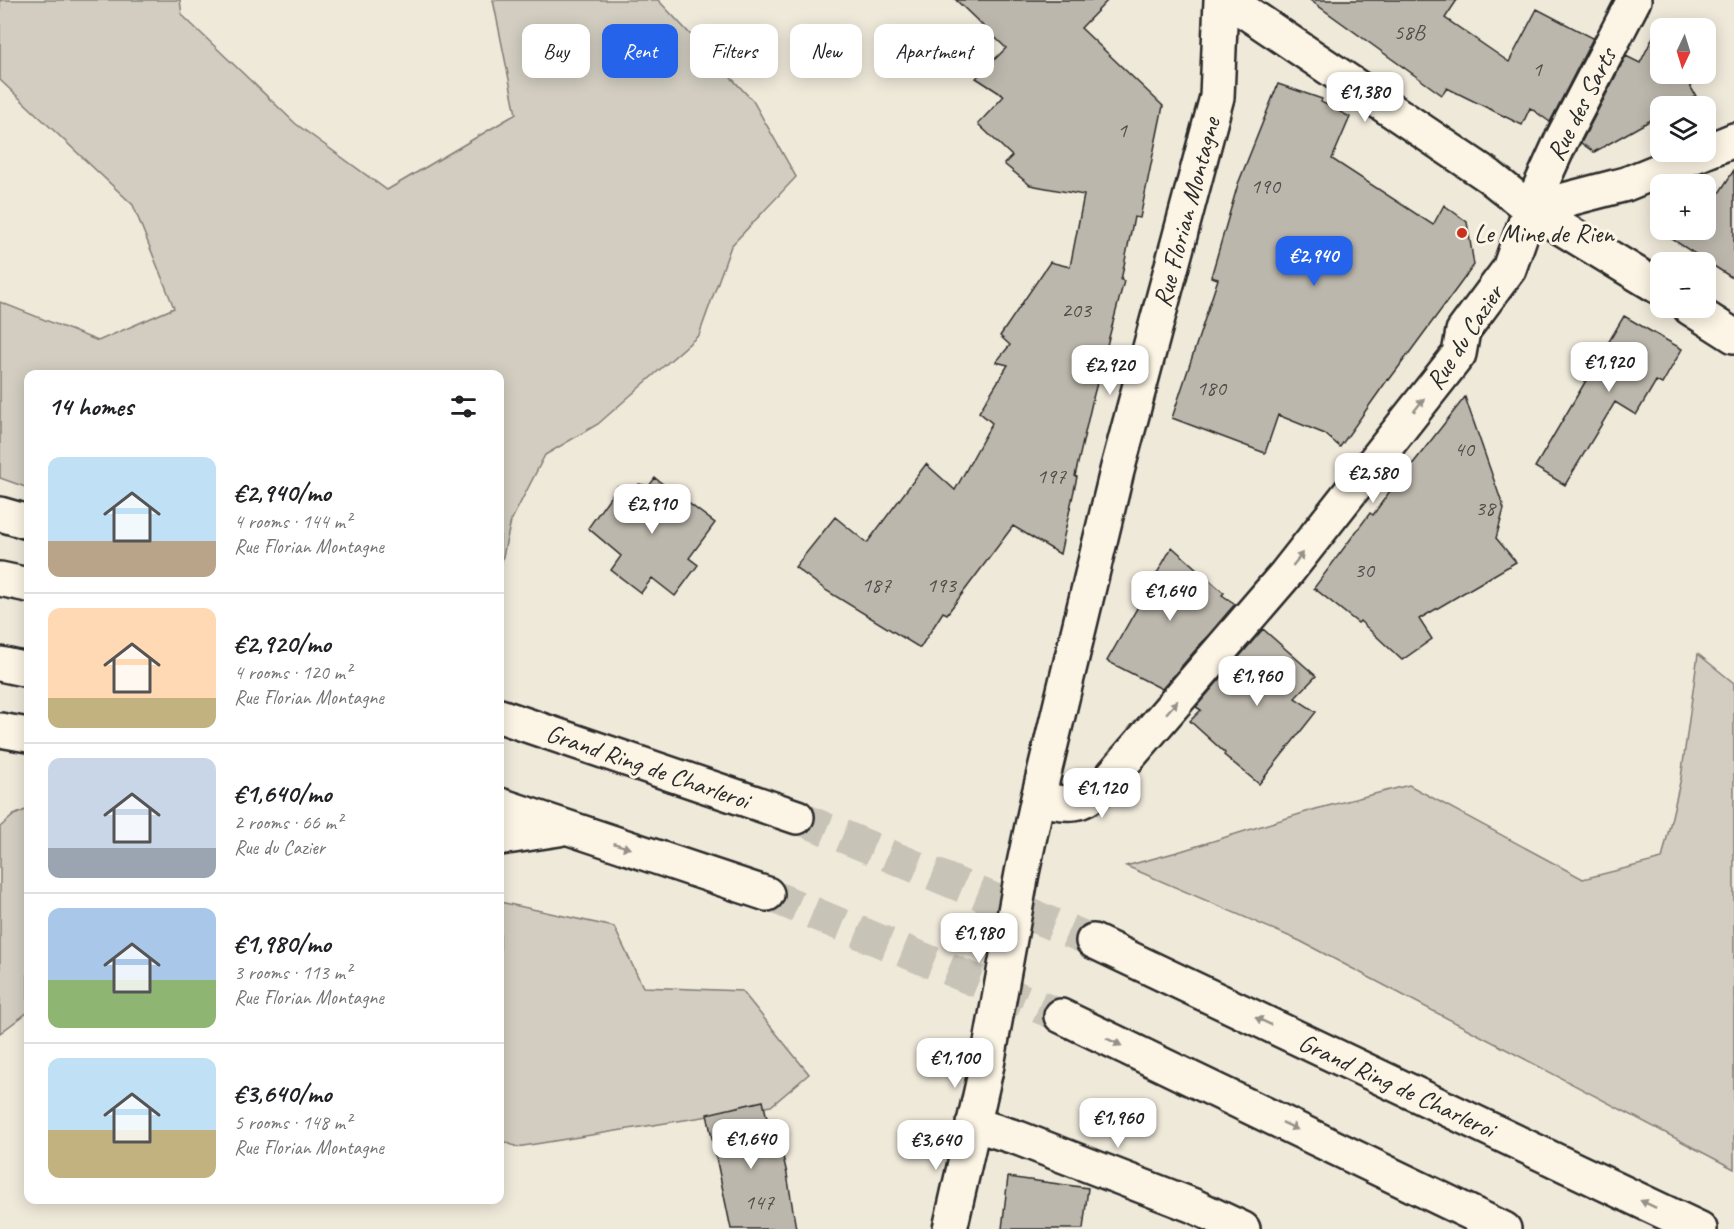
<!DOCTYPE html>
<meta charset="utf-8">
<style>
:root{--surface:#fff;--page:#f2f2f2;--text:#202124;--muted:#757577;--line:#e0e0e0;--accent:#2563eb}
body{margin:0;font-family:Caveat,sans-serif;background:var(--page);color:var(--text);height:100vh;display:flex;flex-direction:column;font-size:22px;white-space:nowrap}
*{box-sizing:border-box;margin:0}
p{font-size:20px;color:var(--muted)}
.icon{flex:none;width:33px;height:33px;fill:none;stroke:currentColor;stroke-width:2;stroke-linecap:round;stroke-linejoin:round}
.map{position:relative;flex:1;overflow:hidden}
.panel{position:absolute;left:24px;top:370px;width:480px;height:834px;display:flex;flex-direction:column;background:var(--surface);border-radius:12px;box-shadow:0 3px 15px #0003}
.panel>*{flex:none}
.banner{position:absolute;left:522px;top:24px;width:570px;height:54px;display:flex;gap:12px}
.needle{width:39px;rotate:184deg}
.tools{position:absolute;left:1650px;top:18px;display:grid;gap:12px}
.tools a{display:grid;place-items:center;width:66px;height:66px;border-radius:12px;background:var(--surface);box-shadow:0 3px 15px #0003;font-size:30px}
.price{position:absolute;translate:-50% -51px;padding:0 14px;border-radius:12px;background:#fff;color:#222;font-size:20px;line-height:39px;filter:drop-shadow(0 2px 3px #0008)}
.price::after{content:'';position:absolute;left:50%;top:36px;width:18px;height:14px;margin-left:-9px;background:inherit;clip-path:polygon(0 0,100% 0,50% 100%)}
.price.selected{background:var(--accent);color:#fff}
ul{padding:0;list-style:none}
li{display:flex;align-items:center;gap:18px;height:150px;padding:0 24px}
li+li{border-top:2px solid var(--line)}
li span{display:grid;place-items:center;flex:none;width:168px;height:120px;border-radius:12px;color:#555}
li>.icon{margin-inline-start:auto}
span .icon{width:72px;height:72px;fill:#fffc;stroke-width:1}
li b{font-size:26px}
h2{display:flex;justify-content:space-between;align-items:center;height:72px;padding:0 24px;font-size:26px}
.chip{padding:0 21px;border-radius:12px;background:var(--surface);box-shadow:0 3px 15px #0003;font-size:21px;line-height:54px}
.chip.selected{background:var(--accent);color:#fff}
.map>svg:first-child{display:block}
.green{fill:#d2cdc0;stroke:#7e7c76;stroke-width:1.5}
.building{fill:#bcb7ac;stroke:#2b2b2b;stroke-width:1.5}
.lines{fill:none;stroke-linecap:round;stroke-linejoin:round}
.highway-tunnel{stroke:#c8c3b7;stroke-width:33;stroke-dasharray:33 16;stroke-linecap:butt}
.minor-casing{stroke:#2b2b2b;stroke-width:38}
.highway-casing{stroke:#2b2b2b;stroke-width:38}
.minor{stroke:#fcf5e5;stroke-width:33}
.highway{stroke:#fcf5e5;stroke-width:33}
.oneway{fill:#949088}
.poi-dot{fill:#c8321e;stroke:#fcf5e5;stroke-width:2}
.labels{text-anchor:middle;stroke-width:6;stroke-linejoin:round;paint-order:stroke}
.number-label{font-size:22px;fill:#4f4e4b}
.street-label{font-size:26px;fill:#2b2b2b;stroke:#fcf5e5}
.poi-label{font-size:26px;fill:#2b2b2b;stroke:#fcf5e5;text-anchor:start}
</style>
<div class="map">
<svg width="1734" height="1229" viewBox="0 0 1734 1229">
<rect width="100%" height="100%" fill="#efe9da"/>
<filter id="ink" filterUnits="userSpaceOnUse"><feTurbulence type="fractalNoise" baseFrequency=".0167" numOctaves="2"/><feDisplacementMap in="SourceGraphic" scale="12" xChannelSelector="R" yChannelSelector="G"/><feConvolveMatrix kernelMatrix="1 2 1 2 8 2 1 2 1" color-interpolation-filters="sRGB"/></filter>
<g filter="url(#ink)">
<path class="green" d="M0 0H180L182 15 296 124 387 190 516 114 493 0H658L753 101 796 177 731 246 699 335 598 424 545 455 511 521 500 569V375H28V488L0 478V302L98 341 174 308 133 205 0 80Z
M1698 654 1734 683V1169L1300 941 1126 866 1181 851 1316 809 1409 785 1583 879 1662 859 1681 778Z
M28 809V1012L0 1033V827L14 815Z
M500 902 614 927 643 987 742 991 809 1074 771 1106 517 1147 500 1140Z"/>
<path class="building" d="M956 0H1108L1081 28 1163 106 1140 218 1134 217 1121 280 1124 281 1093 398 1075 476 1077 477 1060 554 1013 526 947 614 943 612 920 648 827 591 795 567 835 517 867 543 926 464 955 490 992 423 979 412 1008 365 996 362 1010 345 1000 336 1050 262 1070 267 1084 195 1030 185 1004 164 1012 156 978 124 1004 96 976 78 1006 48Z
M1310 0H1457L1445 18 1509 62 1537 9 1593 38 1550 122 1530 108 1522 125 1447 88 1442 95Z
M1658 27 1660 32V74H1683L1696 96 1677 106H1660V115L1594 152 1581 143 1626 56 1640 63Z
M1278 84 1322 99 1321 102 1350 117 1332 159 1433 225 1444 205 1467 222 1474 265 1415 345 1389 380 1388 379 1340 447 1325 434 1278 415 1265 453 1172 418 1218 279 1211 277 1238 184Z
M1734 170V279L1658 230 1660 225V230H1706V200L1712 204Z
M1624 316 1682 349 1662 384 1656 381 1636 415 1615 402 1565 485 1535 467Z
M1465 397 1504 509 1496 538 1516 562 1419 619 1432 639 1402 660 1360 621 1358 623 1314 588 1370 513 1373 515 1409 464 1411 466Z
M655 478 715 523 689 558 698 565 675 596 652 578 641 593 611 570 621 556 588 528 618 486 631 495 639 484 649 486Z
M1172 547 1224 593 1222 595 1235 604 1162 689 1107 661Z
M1263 629 1316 676 1295 698 1316 712 1259 784 1224 755 1225 753 1190 721 1201 710 1196 707Z
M763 1101 774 1149 781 1148 787 1174 796 1229H731L707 1114Z
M1008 1177 1088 1188 1083 1229H1002Z"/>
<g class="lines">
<path class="highway-tunnel" d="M797 817 1093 941
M767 894 1061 1016"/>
<g class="minor-casing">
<path id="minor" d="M1228 0 1489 176 1530 209 1660 288
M1530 209 1626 184 1734 140
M1690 308 1734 336
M1038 798C1070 806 1081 808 1106 783L1285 575 1459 354 1463 331 1509 269 1530 209 1561 141 1634 0
M973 1124 1018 1138 1194 1206 1243 1229
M950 1229 987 1065 1022 873 1038 798 1117 471 1217 97 1221 0"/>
</g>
<g class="highway-casing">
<path id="highway" d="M0 514 28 522
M0 579 28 585
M0 664 28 670
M500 716 797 817
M0 730 28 735
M500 805 767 894
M500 838 559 829
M1093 941 1700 1229
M1061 1016 1504 1229"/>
</g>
<use href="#minor" class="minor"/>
<use href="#highway" class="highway"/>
</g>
<defs><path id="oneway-solid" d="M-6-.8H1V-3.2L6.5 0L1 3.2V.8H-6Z" transform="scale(1.5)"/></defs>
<g class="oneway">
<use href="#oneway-solid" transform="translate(1419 405) rotate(-52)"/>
<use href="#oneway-solid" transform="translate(1298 559) rotate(-52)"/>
<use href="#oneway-solid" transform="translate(1172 707) rotate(-49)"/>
<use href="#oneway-solid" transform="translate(622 846) rotate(18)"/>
<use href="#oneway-solid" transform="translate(1263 1021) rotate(-155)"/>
<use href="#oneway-solid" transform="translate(1114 1042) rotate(26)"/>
<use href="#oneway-solid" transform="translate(1290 1126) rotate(26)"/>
<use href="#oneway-solid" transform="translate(1648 1204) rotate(-155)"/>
</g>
</g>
<circle class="poi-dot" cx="1462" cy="233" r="6"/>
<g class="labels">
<g class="number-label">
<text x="1409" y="39">58B</text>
<text x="1537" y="76">1</text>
<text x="1122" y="137">1</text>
<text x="1265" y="193">190</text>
<text x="1076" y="317">203</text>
<text x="1211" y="395">180</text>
<text x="1464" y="456">40</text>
<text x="1051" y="483">197</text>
<text x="1485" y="515">38</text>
<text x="1364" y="577">30</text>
<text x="876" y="592">187</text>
<text x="941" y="592">193</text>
<text x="759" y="1209">147</text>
</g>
<g class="street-label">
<text transform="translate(1581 104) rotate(-63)" y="9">Rue des Sarts</text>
<text transform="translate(1186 212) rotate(-75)" y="9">Rue Florian Montagne</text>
<text transform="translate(1464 337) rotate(-57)" y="9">Rue du Cazier</text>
<text transform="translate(648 766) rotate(19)" y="9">Grand Ring de Charleroi</text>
<text transform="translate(1397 1085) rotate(25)" y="9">Grand Ring de Charleroi</text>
</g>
<g class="poi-label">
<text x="1474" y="242">Le Mine de Rien</text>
</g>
</g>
</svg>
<div class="tools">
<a><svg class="needle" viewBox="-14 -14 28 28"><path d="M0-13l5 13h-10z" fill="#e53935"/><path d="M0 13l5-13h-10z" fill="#757577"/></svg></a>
<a><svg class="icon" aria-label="layers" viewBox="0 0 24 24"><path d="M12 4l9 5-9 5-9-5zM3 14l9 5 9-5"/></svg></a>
<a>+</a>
<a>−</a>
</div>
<b class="price" style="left:1365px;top:123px">€1,380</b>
<b class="price selected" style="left:1314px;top:287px">€2,940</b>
<b class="price" style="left:1609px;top:393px">€1,920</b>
<b class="price" style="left:1110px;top:396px">€2,920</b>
<b class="price" style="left:1373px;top:504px">€2,580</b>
<b class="price" style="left:652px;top:535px">€2,910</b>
<b class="price" style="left:1170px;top:622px">€1,640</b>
<b class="price" style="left:1257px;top:707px">€1,960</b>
<b class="price" style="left:1102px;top:819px">€1,120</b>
<b class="price" style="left:979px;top:964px">€1,980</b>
<b class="price" style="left:955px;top:1089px">€1,100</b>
<b class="price" style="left:1118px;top:1149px">€1,960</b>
<b class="price" style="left:751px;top:1170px">€1,640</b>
<b class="price" style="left:936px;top:1171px">€3,640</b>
<div class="banner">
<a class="chip">Buy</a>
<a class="chip selected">Rent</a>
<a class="chip">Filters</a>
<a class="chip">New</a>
<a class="chip">Apartment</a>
</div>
<section class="panel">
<h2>14 homes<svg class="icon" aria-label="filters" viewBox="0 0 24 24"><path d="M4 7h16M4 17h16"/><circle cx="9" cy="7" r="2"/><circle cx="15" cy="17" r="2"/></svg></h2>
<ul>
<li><span style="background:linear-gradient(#bfe0f5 70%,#b9a48a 0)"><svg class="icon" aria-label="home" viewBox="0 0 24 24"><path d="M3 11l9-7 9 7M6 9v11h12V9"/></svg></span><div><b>€2,940/mo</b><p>4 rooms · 144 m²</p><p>Rue Florian Montagne</p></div></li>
<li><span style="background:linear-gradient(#ffd9b3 75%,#c2b280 0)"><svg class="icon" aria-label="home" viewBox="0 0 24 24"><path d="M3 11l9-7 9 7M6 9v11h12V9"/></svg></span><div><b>€2,920/mo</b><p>4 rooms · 120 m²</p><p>Rue Florian Montagne</p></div></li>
<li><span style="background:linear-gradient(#c9d6e8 75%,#9aa5b1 0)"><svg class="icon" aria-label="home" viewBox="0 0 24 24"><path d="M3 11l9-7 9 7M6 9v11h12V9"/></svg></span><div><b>€1,640/mo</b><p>2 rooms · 66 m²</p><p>Rue du Cazier</p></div></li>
<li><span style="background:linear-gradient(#a9c7e8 60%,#8fb573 0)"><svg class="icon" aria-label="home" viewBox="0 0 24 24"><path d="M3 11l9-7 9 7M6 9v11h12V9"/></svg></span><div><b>€1,980/mo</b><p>3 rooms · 113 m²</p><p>Rue Florian Montagne</p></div></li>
<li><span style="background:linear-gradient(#bfe0f5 60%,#c2b280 0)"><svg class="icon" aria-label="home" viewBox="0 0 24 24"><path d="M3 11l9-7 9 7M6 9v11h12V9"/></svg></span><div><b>€3,640/mo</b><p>5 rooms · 148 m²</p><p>Rue Florian Montagne</p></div></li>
</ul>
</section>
</div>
